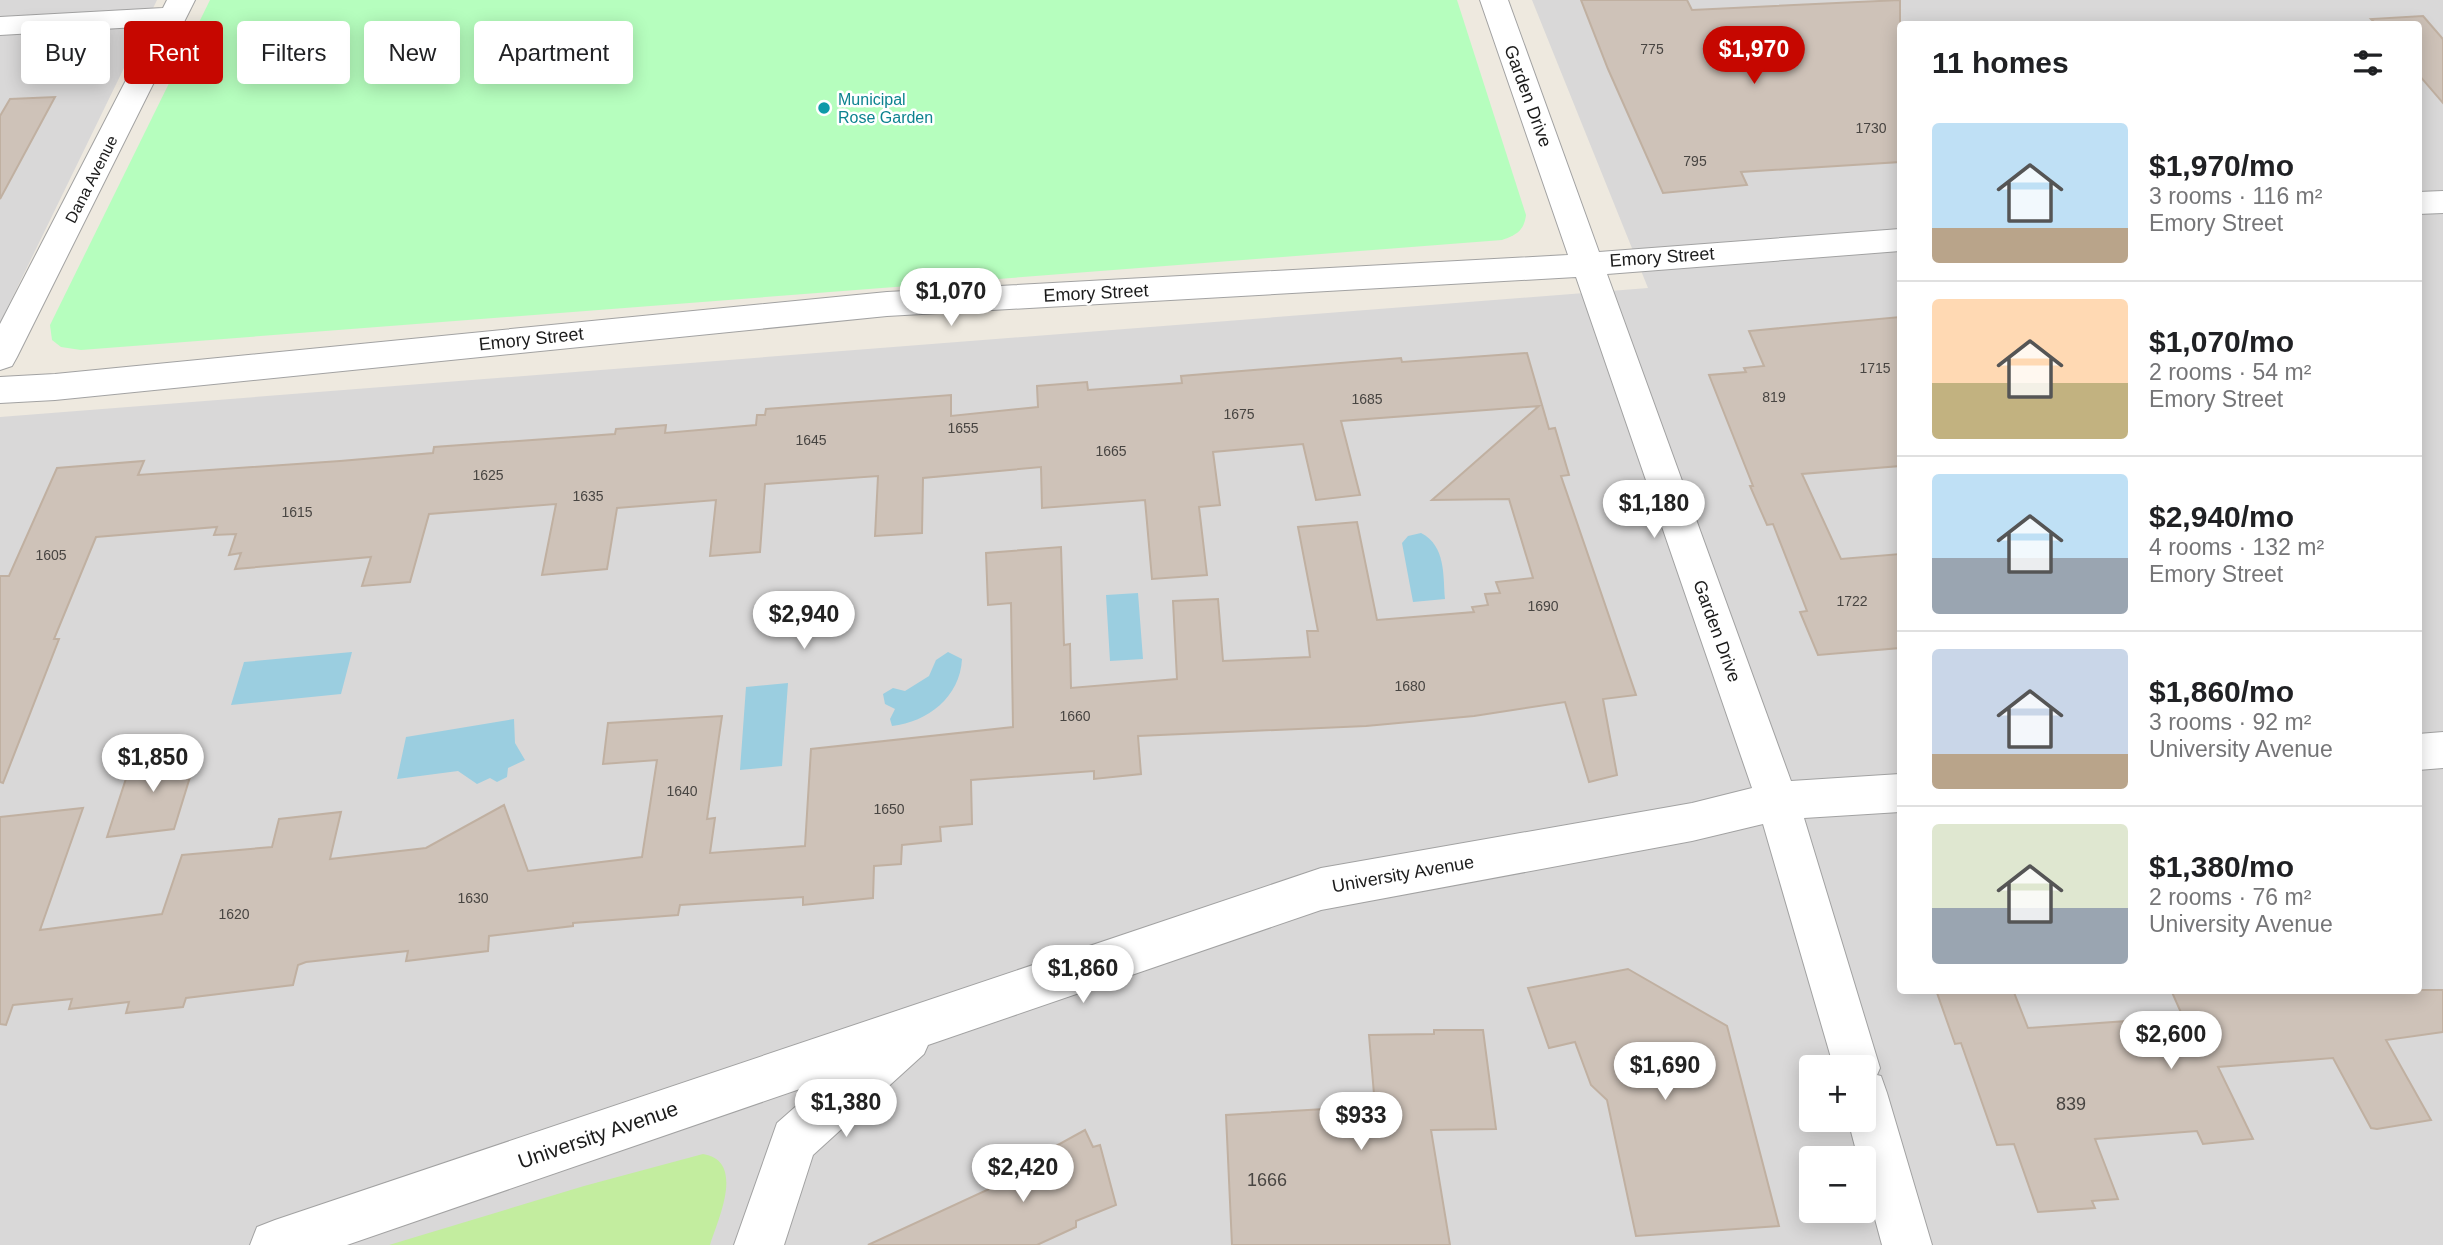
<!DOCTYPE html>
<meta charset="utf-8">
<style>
:root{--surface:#fff;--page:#f6f6f6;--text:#202124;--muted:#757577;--line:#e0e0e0;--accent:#c60700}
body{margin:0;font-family:Helvetica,sans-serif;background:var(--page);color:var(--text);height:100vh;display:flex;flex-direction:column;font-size:26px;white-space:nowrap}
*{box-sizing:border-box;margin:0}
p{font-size:23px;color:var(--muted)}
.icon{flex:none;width:38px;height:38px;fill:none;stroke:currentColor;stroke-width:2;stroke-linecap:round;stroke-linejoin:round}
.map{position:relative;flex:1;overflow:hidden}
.side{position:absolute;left:1897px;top:21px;width:525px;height:973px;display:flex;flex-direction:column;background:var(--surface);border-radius:7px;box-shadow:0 4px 18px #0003}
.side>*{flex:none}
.guide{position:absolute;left:21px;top:21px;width:665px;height:63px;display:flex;gap:14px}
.tools{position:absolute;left:1799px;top:1055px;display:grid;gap:14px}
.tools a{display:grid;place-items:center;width:77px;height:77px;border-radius:7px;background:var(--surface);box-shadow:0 4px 18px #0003;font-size:35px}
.price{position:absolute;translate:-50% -60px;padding:0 16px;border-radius:24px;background:#fff;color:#222;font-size:23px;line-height:46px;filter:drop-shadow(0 2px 4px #0008)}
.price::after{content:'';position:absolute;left:50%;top:42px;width:21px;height:16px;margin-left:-10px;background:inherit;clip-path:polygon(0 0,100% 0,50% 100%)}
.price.current{background:var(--accent);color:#fff}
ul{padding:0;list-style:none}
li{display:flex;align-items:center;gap:21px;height:175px;padding:0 35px}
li+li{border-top:2px solid var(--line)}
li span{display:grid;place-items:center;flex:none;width:196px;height:140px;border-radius:7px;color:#555}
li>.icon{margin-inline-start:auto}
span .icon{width:84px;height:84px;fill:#fffc;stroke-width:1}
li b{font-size:30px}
h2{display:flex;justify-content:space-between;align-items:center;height:84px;padding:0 35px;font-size:30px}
.chip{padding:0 24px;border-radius:7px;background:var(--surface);box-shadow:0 4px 18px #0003;font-size:24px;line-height:63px}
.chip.current{background:var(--accent);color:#fff}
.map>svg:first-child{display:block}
.residential{fill:#d9d8d8;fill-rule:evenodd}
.grass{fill:#c3ed9f}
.park{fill:#b6febe}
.water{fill:#9bcee0}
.building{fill:#cec2b8;stroke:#c0b0a1;stroke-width:2}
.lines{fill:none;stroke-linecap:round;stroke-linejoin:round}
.minor-casing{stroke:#a2a2a2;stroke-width:2}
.minor{fill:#fff;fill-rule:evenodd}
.culture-dot{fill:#0f9aa8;stroke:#fff;stroke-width:2.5}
.labels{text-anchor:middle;stroke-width:5;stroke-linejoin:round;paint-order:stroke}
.number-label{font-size:14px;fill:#484542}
.far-culture-label{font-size:16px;fill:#0d838f;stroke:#fff;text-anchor:start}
.far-street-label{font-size:16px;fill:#1b1b1b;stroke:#fff}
.street-label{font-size:18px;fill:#1b1b1b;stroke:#fff}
.near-number-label{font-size:18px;fill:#484542}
.near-street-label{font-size:21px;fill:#1b1b1b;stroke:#fff}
</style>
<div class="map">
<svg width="2443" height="1245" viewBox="0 0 2443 1245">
<rect width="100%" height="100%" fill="#eee9df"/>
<path class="residential" d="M0 0H157L0 323Z
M1532 0H2443V1245H0V417L1648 288ZM1900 24H2418V990H1900ZM1811 1068H1864V1120H1811ZM1811 1158H1864V1211H1811Z"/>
<path class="grass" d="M703 1154C746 1161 718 1219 710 1245H389L584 1186Z"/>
<path class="park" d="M210 0H1457L1526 215C1524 231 1516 235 1502 240L81 350 61 347 52 340 50 325Z"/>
<path class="water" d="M1421 533C1446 546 1443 575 1445 599L1413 602 1402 543 1408 536Z
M1138 593 1143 659 1110 661 1106 595Z
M352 652 341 694 231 705 244 662Z
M948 652 962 659C960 697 928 722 892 726L890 719 895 709 885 704 883 694 893 688 905 691 929 676 936 660Z
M788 683 782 766 740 770 746 687Z
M514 719 515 743 525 760 508 768 507 777 497 782 490 778 477 784 458 771 397 779 406 737Z"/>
<path class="building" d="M1581 0H1687L1692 10 1900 0V162L1741 172 1747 185 1663 193 1608 69Z
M2423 16 2443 39V103L2418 74V24H2376L2371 19Z
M55 97 0 199V116L10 99Z
M1900 317V466L1802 474 1841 559 1900 554V648L1818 655 1800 612 1807 611 1773 524 1767 525 1750 486H1753L1709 375 1746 372 1744 368 1764 366 1749 331Z
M1527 353 1549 429 1555 428 1569 475 1561 476 1636 695 1603 699 1617 775 1589 782 1565 702 1474 716 1366 726 1138 736 1141 774 1094 779V771L971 780 972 824 940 827 941 841 902 845 901 864 874 866 873 898 803 905V897L680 905 678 915 573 923V926L489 936 488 951 406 961 408 951 306 962 298 965 293 985 186 998 183 1007 126 1013 129 1002 69 1009 72 999 13 1005 6 1025 0 1024V817L83 808 40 930 162 914 182 855 272 847 279 819 341 812 330 859 426 848 504 805 528 871 642 857 657 760 603 764 608 723 722 716 707 819 715 818 710 853 805 846 811 749 1013 727 1011 603 988 605 986 553 1061 547 1064 645 1070 644 1071 688 1177 679 1173 601 1218 599 1223 661 1310 657 1307 631H1318L1298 527 1357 522 1377 620 1474 612 1472 607 1488 605 1485 594 1500 593 1496 582 1533 578 1509 499 1432 500 1539 406 1341 421 1360 495 1316 500 1303 444 1213 452 1220 505 1199 507 1207 575 1152 579 1145 500 1042 508 1041 467 923 478 922 533 875 536 878 476 765 484 760 552 710 556 716 500 617 508 607 569 542 575 556 504 429 514 410 582 362 586 371 557 235 569 241 553 229 555 236 534 214 535 217 527 96 537 54 639H59L3 783 0 782V576H9L57 468 144 461 138 475 340 461 433 453 434 447 615 434 616 429 666 425 665 433 756 425 757 415H765L766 409 951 395V416L1038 407 1037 386 1087 382 1088 390 1182 383 1181 376 1401 358 1402 362Z
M198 751 174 829 107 837 133 757Z
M1628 969 1727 1026 1779 1226 1636 1236 1607 1100 1591 1085 1575 1042 1549 1048 1528 988Z
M1936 990H2013L2028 1028 2183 1017 2171 990H2443V1032L2386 1040 2431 1120 2377 1129 2371 1128 2333 1058 2218 1067 2253 1139 2203 1144 2197 1131 2095 1139 2118 1199 2092 1201 2095 1208 2038 1212 2014 1144 1997 1145 1961 1043 1955 1044Z
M1434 1030H1483L1496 1129 1431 1130 1450 1245H1232L1226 1115 1375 1106 1369 1035 1434 1034Z
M1085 1130 1093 1147 1100 1145 1116 1205 1076 1221V1227L1037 1245H868L1043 1164V1153Z"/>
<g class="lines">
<g class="minor-casing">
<path id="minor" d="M167 0H195L17 357 12 366 0 370V324L154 26 0 35V17L163 8Z
M1480 0H1508L1599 252 1900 229V251L1607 274 1791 781 1900 774V812L1804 818 1880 1068 1877 1075 1881 1076 1887 1093 1932 1245H1882L1864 1178V1158H1858L1848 1120H1864V1068H1834L1763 824 1692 841 1321 910 928 1045 924 1054 813 1155 784 1245H734L777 1123 826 1080 347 1245H250L257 1227 275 1220 1321 868 1692 803 1752 788 1576 277 887 316 55 400 0 403V377L55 374 887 292 1568 255Z
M2443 191V213L2418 214V192Z
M2443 732V768L2418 770V734Z"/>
</g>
<use href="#minor" class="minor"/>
</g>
<circle class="culture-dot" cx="824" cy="108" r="7"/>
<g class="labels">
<g class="number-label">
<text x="1652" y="54">775</text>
<text x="1871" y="133">1730</text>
<text x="1695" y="166">795</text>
<text x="1875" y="373">1715</text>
<text x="1774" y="402">819</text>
<text x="1367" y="404">1685</text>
<text x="1239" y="419">1675</text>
<text x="963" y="433">1655</text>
<text x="811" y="445">1645</text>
<text x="1111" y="456">1665</text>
<text x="488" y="480">1625</text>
<text x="588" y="501">1635</text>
<text x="297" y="517">1615</text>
<text x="51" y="560">1605</text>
<text x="1852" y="606">1722</text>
<text x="1543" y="611">1690</text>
<text x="1410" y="691">1680</text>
<text x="1075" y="721">1660</text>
<text x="682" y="796">1640</text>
<text x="889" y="814">1650</text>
<text x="473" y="903">1630</text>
<text x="234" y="919">1620</text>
</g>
<g class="far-culture-label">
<text x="838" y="105">Municipal<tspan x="838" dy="18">Rose Garden</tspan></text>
</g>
<g class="far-street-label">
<text transform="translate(91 179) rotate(-63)" y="6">Dana Avenue</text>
</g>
<g class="street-label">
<text transform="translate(1528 96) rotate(70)" y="6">Garden Drive</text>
<text transform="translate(1662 257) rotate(-4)" y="6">Emory Street</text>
<text transform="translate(1096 293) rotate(-3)" y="6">Emory Street</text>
<text transform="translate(531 339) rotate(-6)" y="6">Emory Street</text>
<text transform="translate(1717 631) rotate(70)" y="6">Garden Drive</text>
<text transform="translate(1403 874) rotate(-10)" y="6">University Avenue</text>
</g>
<g class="near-number-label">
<text x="2071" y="1110">839</text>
<text x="1267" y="1186">1666</text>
</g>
<g class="near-street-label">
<text transform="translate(598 1135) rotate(-19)" y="7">University Avenue</text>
</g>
</g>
</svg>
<div class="tools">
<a>+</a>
<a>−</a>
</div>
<b class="price current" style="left:1754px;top:86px">$1,970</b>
<b class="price" style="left:951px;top:328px">$1,070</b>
<b class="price" style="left:1654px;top:540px">$1,180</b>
<b class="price" style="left:804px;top:651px">$2,940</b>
<b class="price" style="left:153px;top:794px">$1,850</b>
<b class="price" style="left:1083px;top:1005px">$1,860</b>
<b class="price" style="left:2171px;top:1071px">$2,600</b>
<b class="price" style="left:1665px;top:1102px">$1,690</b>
<b class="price" style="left:846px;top:1139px">$1,380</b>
<b class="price" style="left:1361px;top:1152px">$933</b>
<b class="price" style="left:1023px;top:1204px">$2,420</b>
<div class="guide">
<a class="chip">Buy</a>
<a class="chip current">Rent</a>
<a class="chip">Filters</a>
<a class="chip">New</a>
<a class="chip">Apartment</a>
</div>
<section class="side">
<h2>11 homes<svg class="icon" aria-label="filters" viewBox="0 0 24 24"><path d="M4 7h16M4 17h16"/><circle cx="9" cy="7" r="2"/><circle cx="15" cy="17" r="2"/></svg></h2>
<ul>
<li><span style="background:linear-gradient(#bfe0f5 75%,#b9a48a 0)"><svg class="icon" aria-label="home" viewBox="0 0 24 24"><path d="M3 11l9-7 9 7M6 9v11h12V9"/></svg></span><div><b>$1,970/mo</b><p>3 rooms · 116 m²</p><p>Emory Street</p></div></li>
<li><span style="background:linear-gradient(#ffd9b3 60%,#c2b280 0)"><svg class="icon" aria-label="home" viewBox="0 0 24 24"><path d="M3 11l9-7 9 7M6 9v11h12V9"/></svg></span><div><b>$1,070/mo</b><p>2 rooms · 54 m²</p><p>Emory Street</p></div></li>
<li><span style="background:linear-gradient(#bfe0f5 60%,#9aa5b1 0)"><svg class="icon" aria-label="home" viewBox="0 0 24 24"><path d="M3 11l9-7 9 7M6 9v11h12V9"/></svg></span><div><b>$2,940/mo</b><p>4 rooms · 132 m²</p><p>Emory Street</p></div></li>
<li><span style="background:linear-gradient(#c9d6e8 75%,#b9a48a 0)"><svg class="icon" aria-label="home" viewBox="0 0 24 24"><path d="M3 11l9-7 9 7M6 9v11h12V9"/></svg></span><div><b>$1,860/mo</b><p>3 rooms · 92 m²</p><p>University Avenue</p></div></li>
<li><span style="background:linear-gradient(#dfe7d0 60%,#9aa5b1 0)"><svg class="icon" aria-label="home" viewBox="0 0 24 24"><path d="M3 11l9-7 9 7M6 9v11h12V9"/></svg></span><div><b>$1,380/mo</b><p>2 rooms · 76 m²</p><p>University Avenue</p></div></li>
</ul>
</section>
</div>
